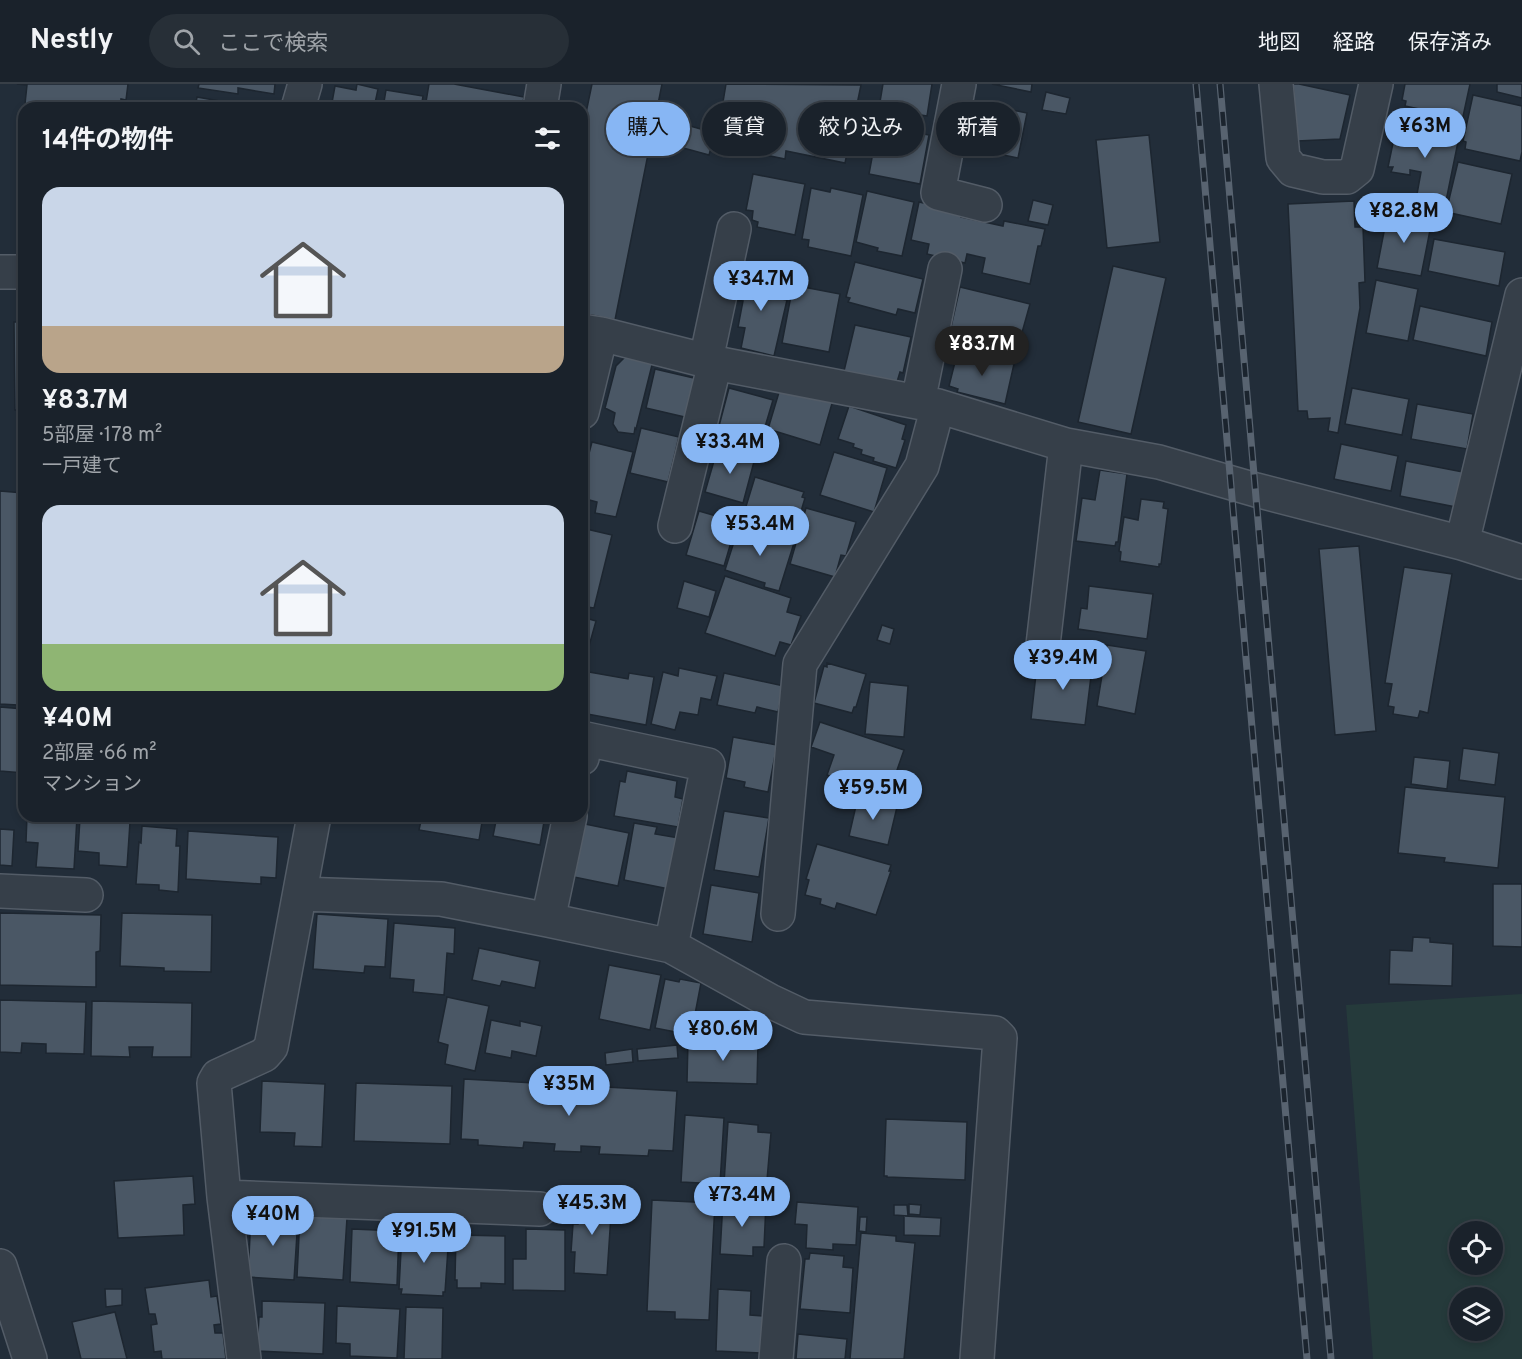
<!DOCTYPE html>
<html lang="ja">
<meta charset="utf-8">
<style>
:root{--surface:#1a222b;--page:#272f37;--text:#f1f3f6;--muted:#9fa4a9;--line:#383f47;--accent:#87b6f4}
body{margin:0;font-family:Overpass,"Noto Sans JP",sans-serif;background:var(--page);color:var(--text);height:100vh;display:flex;flex-direction:column;font-size:22px;white-space:nowrap}
*{box-sizing:border-box;margin:0}
p{font-size:20px;color:var(--muted)}
.icon{flex:none;width:33px;height:33px;fill:none;stroke:currentColor;stroke-width:2;stroke-linecap:round;stroke-linejoin:round}
.map{position:relative;flex:1;overflow:hidden}
.side{position:absolute;left:18px;top:18px;width:570px;height:720px;display:flex;flex-direction:column;background:var(--surface);border-radius:18px;box-shadow:0 3px 9px #0003,0 0 0 2px var(--line)}
.side>*{flex:none}
.guide{position:absolute;left:606px;top:18px;width:570px;height:54px;display:flex;gap:12px}
.tools{position:absolute;left:1449px;top:1137px;display:grid;gap:12px}
.tools a{display:grid;place-items:center;width:54px;height:54px;border-radius:50%;background:var(--surface);box-shadow:0 3px 9px #0003,0 0 0 2px var(--line);font-size:30px}
.price{position:absolute;translate:-50% -51px;padding:0 14px;border-radius:21px;background:var(--accent);color:#111;font-size:20px;line-height:39px;filter:drop-shadow(0 2px 3px #0008)}
.price::after{content:'';position:absolute;left:50%;top:36px;width:18px;height:14px;margin-left:-9px;background:inherit;clip-path:polygon(0 0,100% 0,50% 100%)}
.price.current{background:#222;color:#fff}
ul{padding:0;list-style:none}
li{display:grid;align-content:center;gap:12px;height:318px;padding:0 24px}
li span{display:grid;place-items:center;height:186px;border-radius:18px;color:#555}
li>.icon{margin-inline-start:auto}
span .icon{width:108px;height:108px;fill:#fffc;stroke-width:1}
li b{font-size:26px}
h2{display:flex;justify-content:space-between;align-items:center;height:72px;padding:0 24px;font-size:26px}
.pill{padding:0 21px;border-radius:27px;background:var(--surface);box-shadow:0 3px 9px #0003,0 0 0 2px var(--line);font-size:21px;line-height:54px}
.pill.current{background:var(--accent);color:#111}
header{display:flex;align-items:center;gap:36px;box-sizing:border-box;height:84px;padding:0 30px;background:var(--surface);border-bottom:2px solid var(--line)}
header strong{font-size:28px}
nav{display:flex;gap:33px;margin-inline-start:auto;font-size:21px}
.search{width:420px;height:54px;background:var(--page);display:flex;align-items:center;gap:15px;box-sizing:border-box;padding:0 21px;border-radius:33px;color:var(--muted);font-size:22px}
.map>svg:first-child{display:block}
.green{fill:#253a3b;fill-rule:evenodd}
.building{fill:#4a5765;stroke:#1d2630;stroke-width:1.5}
.lines{fill:none;stroke-linecap:round;stroke-linejoin:round}
.minor-casing{stroke:#535c67;stroke-width:36}
.minor{stroke:#363f49;stroke-width:33}
.rail-casing{stroke:#586370;stroke-width:7}
.rail{stroke:#1b242e;stroke-width:4.5;stroke-dasharray:14;stroke-linecap:butt}
</style>
<header>
<strong>Nestly</strong>
<div class="search"><svg class="icon" aria-label="search" viewBox="0 0 24 24"><circle cx="10" cy="10" r="6"/><path d="M15 15l6 6"/></svg>ここで検索</div>
<nav><a>地図</a><a>経路</a><a>保存済み</a></nav>
</header>
<div class="map">
<svg width="1522" height="1275" viewBox="0 0 1522 1275">
<rect width="100%" height="100%" fill="#222d39"/>
<path class="green" d="M1522 910V1275H1373L1346 921ZM1460 1148H1492V1180H1460ZM1460 1214H1492V1246H1460Z"/>
<path class="building" d="M17 0H128L126 16 121 15 120 24H58L25 20 27 1Z
M199 0H275L274 10 238 4V10L198 4Z
M357 0 378 5 374 24H331L335 2 356 6Z
M429 0H454L524 13 522 24H425Z
M592 0H662L615 236 582 229V48Z
M726 0 861 1 845 79 786 67 785 75 722 62 729 25 722 24Z
M883 0H932L927 32 896 27 898 21 880 18Z
M992 0H1032L1031 8Z
M1293 0H1299L1350 11 1340 55 1297 57Z
M1405 0H1470L1459 51 1431 44 1434 28 1405 22 1406 17 1402 16Z
M1497 0H1522V14L1497 8Z
M386 6 423 12 421 24H383Z
M1046 8 1070 14 1066 30 1042 26Z
M1473 11 1522 22V68L1520 77 1465 65 1466 58 1463 57Z
M197 13 259 24H195Z
M978 19 1027 29 1018 74 969 64Z
M683 40 715 49 709 71 676 62Z
M1397 40 1459 53 1446 117 1417 110 1421 88 1410 86V91L1391 88 1393 83H1388Z
M878 41 929 51 920 100 869 90Z
M1149 51 1160 158 1107 164 1096 56Z
M1458 78 1512 90 1501 140 1446 128Z
M753 90 805 100 795 151 757 143 758 138 752 136 753 127 746 126Z
M811 104 830 108 831 104 863 111 851 172 808 163 809 156 802 155Z
M867 107 914 118 902 172 877 167 878 164 856 158Z
M1033 116 1053 121 1048 141 1028 137Z
M1354 117 1355 143H1363L1365 198 1359 199 1360 224 1338 349 1328 347 1330 334 1308 335 1307 327H1298L1288 120Z
M919 118 963 128 961 133 1003 142 1004 137 1045 145 1041 162H1038L1030 200 982 189 985 174 967 170 965 179 927 170 929 160 911 156Z
M1388 127 1432 136 1421 192 1377 184Z
M1434 155 1505 168 1499 202 1428 187Z
M855 178 923 195 915 229 898 225 896 231 848 218 850 214 846 213Z
M1113 182 1166 194 1131 350 1078 338Z
M750 190 784 197 781 215 787 216 774 272 741 264 745 244 738 243 743 217 733 216 737 197 742 193 750 194Z
M1376 196 1418 205 1408 257 1366 249Z
M793 201 840 210 829 268 782 259Z
M960 203 1030 220 1016 270 974 259 975 256 973 255 974 249 951 243Z
M1420 222 1492 238 1486 272 1413 256Z
M14 238H24V363H23L22 326H15Z
M855 241 911 253 903 289 900 288 897 298 844 287Z
M958 266 1014 280 1005 320 957 308 958 305 949 302Z
M626 272 653 277 636 345 635 344 634 350 618 348 613 340 615 329 605 324 616 282Z
M655 285 698 295 689 334 646 324Z
M729 304 773 316 762 353 719 342Z
M1352 304 1409 315 1402 351 1345 340Z
M780 305 833 316 820 361 768 345Z
M1417 320 1473 330 1467 365 1411 355Z
M849 322 906 341 902 355 905 356 896 384 873 377 874 374 861 370 862 366 853 363 854 360 838 355Z
M641 344 679 353 668 398 630 389Z
M592 358 633 368 616 433 595 429 597 418 582 414V396Z
M1341 360 1398 372 1391 407 1334 395Z
M718 363 755 374 743 419 705 408Z
M834 368 887 384 874 428 820 411Z
M1406 377 1463 388 1456 423 1400 412Z
M1100 386 1127 390 1118 458H1116L1115 462 1076 457 1082 414 1095 416Z
M755 393 804 408 802 413 805 414 796 444 744 429Z
M0 407 24 409V525L18 621 0 620Z
M1141 415 1164 418 1163 424 1168 425 1161 480H1159V483L1120 477 1121 468 1119 467 1124 433 1138 436Z
M806 424 856 438 846 472 841 471 835 493 790 480Z
M699 427 737 438 724 482 686 471Z
M739 442 794 459 779 507 764 503 765 499 725 486Z
M582 444 612 451 594 524 588 523 587 526 582 525Z
M1359 462 1376 647 1335 651 1319 465Z
M1404 483 1452 490 1428 629 1420 627 1418 634 1393 630 1394 623 1388 622 1392 600 1385 599Z
M725 492 791 514 787 528 801 532 791 561 780 558 775 572 705 549Z
M684 497 716 507 709 533 677 524Z
M1089 502 1153 510 1147 555 1078 545 1081 524 1087 525Z
M582 533 596 537 584 580 582 579Z
M882 541 894 545 890 560 877 556Z
M1107 561 1146 567 1135 630 1097 622Z
M1054 571 1093 576 1085 641 1031 635 1037 581 1054 583Z
M827 579 866 590 856 623H854L852 629 814 619 824 582 827 583Z
M679 584 717 592 711 616 701 614 698 631 680 628 675 646 651 640 663 588 678 592Z
M589 588 628 595 629 589 654 593 646 641 582 629Z
M724 589 784 602 778 628 757 623 755 629 717 621Z
M870 598 908 602 904 653 865 650Z
M0 623 24 625V689L0 687Z
M820 638 904 666 896 689 892 687 884 710 827 691 834 671 811 663Z
M733 653 777 661 768 708 744 703 745 698 726 694Z
M1463 664 1499 669 1495 701 1459 696Z
M1414 673 1450 677 1447 705 1411 700Z
M627 687 677 697 675 713 683 715 678 743 614 732 620 697 625 698Z
M1405 703 1505 713 1498 784 1444 778 1445 774 1398 769Z
M858 713 897 723 888 761 849 752Z
M724 727 769 734 759 793 714 786Z
M27 732 77 733 74 785 36 783 38 759 26 758Z
M422 732H483L479 756 419 746Z
M497 732H545L540 761 493 752Z
M80 734 130 738 127 783 99 781V769L78 767Z
M634 739 657 743 655 750 679 754 669 805 624 796Z
M585 740 629 749 618 802 574 793Z
M142 742 177 745 176 762H180L178 808 159 806V801L136 800 139 758 141 759Z
M0 745 14 746 12 782 0 781Z
M188 747 278 753 276 794 261 793V800L186 795Z
M817 760 891 781 889 787H891L876 831 837 819 835 825 820 820 821 815 805 811 809 796 806 795Z
M1493 800H1522V863L1493 862Z
M711 801 759 809 752 858 703 850Z
M0 829 101 831 100 867 96 868V903L0 901Z
M122 829 212 831 211 888 164 887V884L120 882Z
M317 830 388 835 385 883 365 882 364 889 313 885Z
M394 839 455 844 454 870 447 869 444 911 413 908 414 896 390 894Z
M1413 853 1430 854V858L1453 860 1452 902 1389 900 1390 866 1412 867Z
M479 864 540 877 535 904 502 897 500 902 472 896Z
M609 881 661 891 650 946 599 935Z
M665 895 679 898 680 895 701 899 691 951 655 944Z
M447 913 489 922 475 987 445 980 448 961 438 958Z
M0 916 86 918 84 970 46 969V960L22 959 21 969 0 968Z
M92 917 192 919 191 973H152L153 963H129L130 973 91 972Z
M491 936 520 942V937L542 942 536 972 512 967 511 974 485 969Z
M688 957 758 959 757 1000 687 998Z
M677 961 678 974 638 977 637 965Z
M632 965 633 978 606 981 605 969Z
M464 995 677 1007 673 1067 649 1066 648 1072 599 1070 600 1063 581 1062V1068L554 1067 555 1060 524 1058 523 1064 478 1061V1056L461 1055Z
M262 997 325 1000 322 1063 294 1062 295 1049 260 1048Z
M356 999 452 1002 450 1060 354 1057Z
M685 1031 724 1034 720 1100 681 1098Z
M886 1035 967 1038 965 1096 887 1093V1092H884Z
M728 1038 758 1041V1048L771 1049 767 1096 753 1095 752 1100 724 1099Z
M193 1092 195 1120 183 1121 184 1151 118 1154 114 1097Z
M579 1113 612 1116 607 1191 574 1189 575 1168H571L573 1140H578Z
M652 1116 715 1119 709 1236 675 1235V1228L647 1227Z
M723 1117 766 1119 764 1163H753V1172L720 1170Z
M797 1118 858 1123 856 1161 833 1160V1166L806 1164 807 1141 795 1140Z
M909 1120 921 1121 920 1131 909 1130Z
M894 1121H907L908 1132 894 1131Z
M274 1129 290 1130 291 1134H298L294 1196 248 1193 251 1131 273 1133Z
M300 1131 347 1134 343 1196 297 1193Z
M904 1132 941 1134 940 1152 904 1151Z
M860 1133H867L866 1148 859 1147Z
M352 1145 399 1147 397 1201 350 1198Z
M526 1145 565 1146V1207L513 1206V1175H526Z
M402 1148 449 1150 445 1208H443V1212L401 1210 402 1205H399Z
M861 1149 896 1152V1157L915 1159 904 1275H850Z
M456 1151 505 1152V1200L481 1199V1204H457V1196H455Z
M810 1169 844 1172 843 1183 853 1184 850 1229 800 1225 805 1175H809Z
M209 1196 211 1213 217 1212 221 1240 214 1241 215 1249H223L226 1275H162L161 1267 154 1268 151 1241 157 1240 155 1230H149L145 1204Z
M105 1205H122V1221L106 1223Z
M718 1205 751 1207 750 1231 763 1232 761 1269 716 1267Z
M262 1217 325 1219 323 1270 257 1267 259 1233H262Z
M337 1222 400 1225 397 1274 350 1272V1260L336 1259Z
M406 1223 443 1224 442 1275H404Z
M115 1228 127 1275H81L72 1238Z
M798 1250 847 1255 845 1275H796Z"/>
<g class="lines">
<g class="minor-casing">
<path id="minor" d="M959 0 938 109 985 121
M1276 0 1283 74 1293 86 1323 93H1347L1357 85 1376 0
M298 24 305 0
M540 24 544 0
M0 188H24
M582 247 601 250 715 279 938 322 1066 361 1159 378 1256 406 1462 459 1522 478
M706 276 734 145
M918 318 945 185
M582 328 601 250
M675 442 715 279
M1462 459 1522 211
M1043 561 1066 361
M582 674 586 655 708 681 671 862
M0 807 86 811
M300 810 441 815 548 836 671 862 770 917 804 933 995 949 1000 954 977 1275
M778 830 800 580 922 382 938 322
M548 836 570 732
M224 1113 540 1125
M0 1182 30 1275
M244 1275 224 1113 214 999 218 992 264 971 271 963 314 732
M776 1275 784 1177"/>
</g>
<use href="#minor" class="minor"/>
<g class="rail-casing">
<path id="rail" d="M1196 0 1307 1275
M1220 0 1331 1275"/>
</g>
<use href="#rail" class="rail"/>
</g>
</svg>
<div class="tools">
<a><svg class="icon" aria-label="locate" viewBox="0 0 24 24"><circle cx="12" cy="12" r="6"/><path d="M12 2v4M12 18v4M2 12h4M18 12h4"/></svg></a>
<a><svg class="icon" aria-label="layers" viewBox="0 0 24 24"><path d="M12 4l9 5-9 5-9-5zM3 14l9 5 9-5"/></svg></a>
</div>
<b class="price" style="left:1425px;top:75px">¥63M</b>
<b class="price" style="left:1404px;top:160px">¥82.8M</b>
<b class="price" style="left:761px;top:228px">¥34.7M</b>
<b class="price current" style="left:982px;top:293px">¥83.7M</b>
<b class="price" style="left:730px;top:391px">¥33.4M</b>
<b class="price" style="left:760px;top:473px">¥53.4M</b>
<b class="price" style="left:1063px;top:607px">¥39.4M</b>
<b class="price" style="left:873px;top:737px">¥59.5M</b>
<b class="price" style="left:723px;top:978px">¥80.6M</b>
<b class="price" style="left:569px;top:1033px">¥35M</b>
<b class="price" style="left:742px;top:1144px">¥73.4M</b>
<b class="price" style="left:592px;top:1152px">¥45.3M</b>
<b class="price" style="left:273px;top:1163px">¥40M</b>
<b class="price" style="left:424px;top:1180px">¥91.5M</b>
<div class="guide">
<a class="pill current">購入</a>
<a class="pill">賃貸</a>
<a class="pill">絞り込み</a>
<a class="pill">新着</a>
</div>
<section class="side">
<h2>14件の物件<svg class="icon" aria-label="filters" viewBox="0 0 24 24"><path d="M4 7h16M4 17h16"/><circle cx="9" cy="7" r="2"/><circle cx="15" cy="17" r="2"/></svg></h2>
<ul>
<li><span style="background:linear-gradient(#c9d6e8 75%,#b9a48a 0)"><svg class="icon" aria-label="home" viewBox="0 0 24 24"><path d="M3 11l9-7 9 7M6 9v11h12V9"/></svg></span><div><b>¥83.7M</b><p>5部屋 · 178 m²</p><p>一戸建て</p></div></li>
<li><span style="background:linear-gradient(#c9d6e8 75%,#8fb573 0)"><svg class="icon" aria-label="home" viewBox="0 0 24 24"><path d="M3 11l9-7 9 7M6 9v11h12V9"/></svg></span><div><b>¥40M</b><p>2部屋 · 66 m²</p><p>マンション</p></div></li>
</ul>
</section>
</div>
